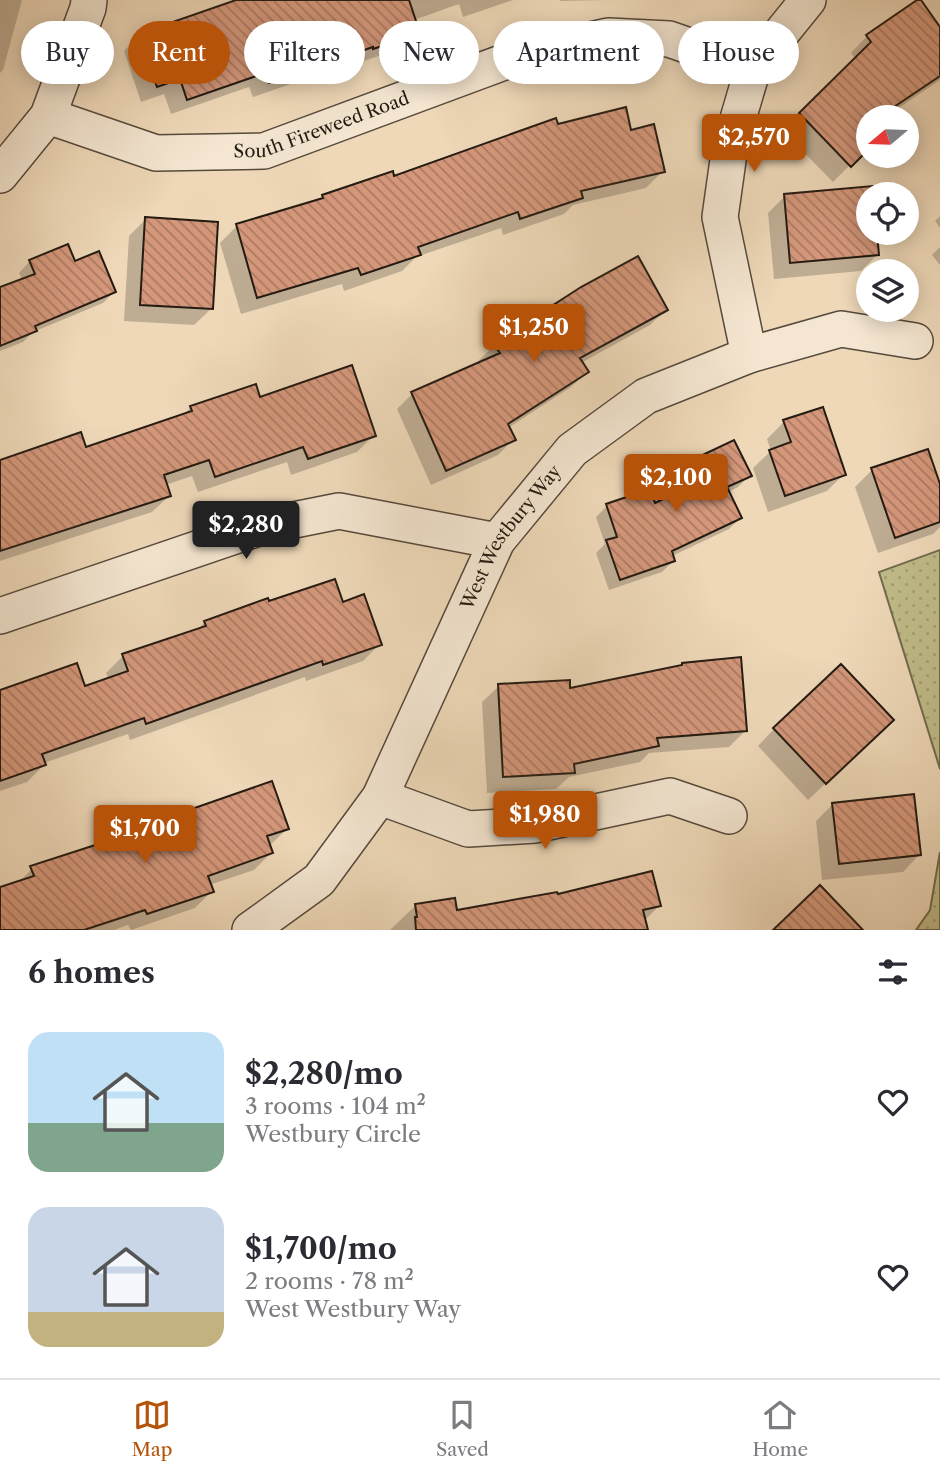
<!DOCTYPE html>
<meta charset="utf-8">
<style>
:root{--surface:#fff;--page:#f2f2f3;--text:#2b2b33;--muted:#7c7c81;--line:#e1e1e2;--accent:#b45309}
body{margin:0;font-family:"Libre Caslon Text",serif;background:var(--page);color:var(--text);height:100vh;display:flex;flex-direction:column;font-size:26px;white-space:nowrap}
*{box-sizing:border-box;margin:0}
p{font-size:23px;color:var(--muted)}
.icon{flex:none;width:38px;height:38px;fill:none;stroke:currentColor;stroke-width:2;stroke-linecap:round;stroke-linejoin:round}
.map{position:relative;height:930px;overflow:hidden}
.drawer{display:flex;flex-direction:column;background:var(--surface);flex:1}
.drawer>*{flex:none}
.banner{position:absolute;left:21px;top:21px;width:900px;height:63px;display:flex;gap:14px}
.needle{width:46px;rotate:251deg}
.controls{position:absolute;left:856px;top:105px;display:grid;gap:14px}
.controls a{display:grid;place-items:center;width:63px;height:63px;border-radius:50%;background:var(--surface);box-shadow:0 4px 18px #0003;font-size:35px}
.price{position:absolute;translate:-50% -60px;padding:0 16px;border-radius:7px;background:var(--accent);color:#fff;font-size:23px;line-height:46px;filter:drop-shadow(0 2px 4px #0008)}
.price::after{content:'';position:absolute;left:50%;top:42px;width:21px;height:16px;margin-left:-10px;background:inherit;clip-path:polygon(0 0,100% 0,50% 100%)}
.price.selected{background:#222;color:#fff}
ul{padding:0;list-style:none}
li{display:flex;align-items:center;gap:21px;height:175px;padding:0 28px}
li span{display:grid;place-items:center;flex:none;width:196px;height:140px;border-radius:21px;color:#555}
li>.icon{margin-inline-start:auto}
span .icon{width:84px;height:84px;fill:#fffc;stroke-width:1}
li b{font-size:30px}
h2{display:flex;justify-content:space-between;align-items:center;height:84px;padding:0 28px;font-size:30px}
.pill{padding:0 24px;border-radius:32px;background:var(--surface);box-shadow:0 4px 18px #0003;font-size:24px;line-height:63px}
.pill.selected{background:var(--accent);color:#fff}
.tab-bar{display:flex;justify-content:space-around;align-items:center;height:98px;border-top:2px solid var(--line);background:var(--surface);font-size:19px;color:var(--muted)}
.tab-bar a{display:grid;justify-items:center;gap:4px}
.tab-bar .selected{color:var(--accent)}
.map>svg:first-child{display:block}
.grass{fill:url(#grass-dots);stroke:#726c4e;stroke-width:2}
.shadow{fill:#0003}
.building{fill:url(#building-back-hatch);stroke:#241b12;stroke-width:2}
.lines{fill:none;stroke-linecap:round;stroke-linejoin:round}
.street-casing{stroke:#564a3c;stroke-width:38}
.street{stroke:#f4e6d1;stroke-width:35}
.labels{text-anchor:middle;stroke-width:5;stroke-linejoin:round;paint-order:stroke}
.street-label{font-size:18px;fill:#241b12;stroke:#f4e6d1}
</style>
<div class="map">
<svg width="940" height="930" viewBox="0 0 940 930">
<defs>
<pattern id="grass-dots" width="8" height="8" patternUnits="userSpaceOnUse" patternTransform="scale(1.75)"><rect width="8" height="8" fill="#c0bc89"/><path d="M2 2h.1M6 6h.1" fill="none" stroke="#a5a175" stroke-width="1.8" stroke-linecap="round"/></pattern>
<pattern id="building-back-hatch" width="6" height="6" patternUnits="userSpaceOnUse" patternTransform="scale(1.75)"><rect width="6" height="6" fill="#d4977a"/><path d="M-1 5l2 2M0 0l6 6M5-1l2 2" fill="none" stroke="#ac7a63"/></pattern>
</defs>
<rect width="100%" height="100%" fill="#eed8b8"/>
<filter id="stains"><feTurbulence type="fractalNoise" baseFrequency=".00286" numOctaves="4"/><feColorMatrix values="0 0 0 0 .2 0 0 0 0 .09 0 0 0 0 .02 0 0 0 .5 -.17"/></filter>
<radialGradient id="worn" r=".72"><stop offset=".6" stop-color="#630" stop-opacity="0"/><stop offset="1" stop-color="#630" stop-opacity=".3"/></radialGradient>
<path class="grass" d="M940 550V769L879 572Z
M940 852V930H916L930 910Z"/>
<path class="shadow" d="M0 0H22L3 70 0 73Z
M243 0H513L463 17 459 4 414 20 418 32 402 48 358 63 357 61 253 97 249 87 171 114 164 94 141 102 124 51 139 35Z
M560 0H607L560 1Z
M940 31V80L887 116 889 117H868V147L833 182 783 131 856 60 851 53 867 36Z
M556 126 630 132 663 171 646 188 573 205 564 214 503 235 501 228 416 257 402 271 344 291 342 284 241 314 220 243 237 226 318 201 323 197 392 174 393 179Z
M871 188 872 194H868V233H875L878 254 861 271 774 279 768 213 785 196Z
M940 216V228L935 221Z
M146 219 211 309 194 325 124 321 129 236Z
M940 247V265L932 255Z
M30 261 74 263 114 292 103 303 33 332 23 342 0 351V289L23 281 19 273Z
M666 309 650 325 581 363 587 372 571 387 508 428 513 440 498 455 431 485 397 409 412 394 481 363 479 360 495 345Z
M259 399 374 435 357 452 291 475 287 462 198 492 192 476 165 485 169 496 152 512 0 561V476L183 415 191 407Z
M784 422 844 474 827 491 768 512 753 468 771 451 767 439Z
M693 461 750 475 738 487 728 492 740 518 729 529 672 556 673 561 662 572 609 590 596 553 605 544 596 517 607 506 654 505 689 488 682 473Z
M872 470 940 489V527L933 534 878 553 855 487Z
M268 604H342L380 644 363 661 306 681 305 677 130 740 128 734 44 763V765L27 782 0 791V689L16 684 17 686 84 688 109 679 106 673 123 656 196 631 205 622Z
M499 686 569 690 746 730 729 747 649 753 640 762 569 777 556 789 487 793 482 702Z
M774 729 875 736 808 800 758 746Z
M833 804 919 855 903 872 822 880 816 821Z
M185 813 287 829 269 846 271 853 254 870 209 885 212 891 195 908 131 930 128 925 114 930H29L17 884 34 867 106 843 119 831Z
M416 905 456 912 659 906 644 921 646 930H390Z"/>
<path class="building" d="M236 0H409L420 33 373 49V47L269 83 265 73 187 100 180 79 157 87 138 34Z
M917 0H921L940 27V76L879 117H868V150L851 167 799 113 871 42 866 35Z
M626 107 631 130 654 124 665 172 581 191 583 198 520 219 518 212 418 247 421 255 361 275 358 268 257 298 236 224 323 198 322 195 393 171 394 176 556 118 558 124Z
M873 186V194H868V233H877L879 255 790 263 784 194Z
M145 217 218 222 213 309 140 305Z
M68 244 75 261 99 251 116 292 35 326 37 331 0 346V287L35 274 29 260Z
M638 256 668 310 580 358 589 372 508 424 516 440 446 471 411 392 500 353 493 344 581 287Z
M352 365 376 436 308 459 303 447 215 477 209 460 164 475 171 496 0 551V460L81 432 86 447 192 411 190 406 256 384 260 397Z
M823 407 846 475 785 496 769 450 791 442 783 420Z
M734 440 752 476 727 487 742 518 672 551 675 561 620 580 606 540 617 537 606 504 650 489 655 503 702 480 692 460Z
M928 449 940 484V522L895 538 871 468Z
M335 579 343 602 364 594 382 645 323 665 322 661 146 724 144 718 42 754 46 765 0 781V690L77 663 85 686 128 671 122 654 206 626 204 621 268 598 269 601Z
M741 657 747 731 657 738 659 746 574 764 575 773 503 777 498 684 570 680V688L682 665V663Z
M841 664 894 720 826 784 773 728Z
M272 781 289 829 267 836 273 853 208 876 214 892 147 914 145 910 84 930H0V887L34 876 30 866 120 837 118 829 184 806 186 811Z
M914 794 921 855 839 864 832 803Z
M652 871 661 906 643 910 648 930H416L415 917H417L415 904 455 898 457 910 557 892 558 894Z
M820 885 863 930H773Z"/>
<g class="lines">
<g class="street-casing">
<g id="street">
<path id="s1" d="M48 116 156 153 264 151 523 55 608 36 669 39 753 68"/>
<path d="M0 175 48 116 88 8 89 0"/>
<path d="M749 355 720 217 730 146 753 68 808 0"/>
<path d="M0 616 264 526 339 511 497 541"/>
<path d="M380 797 468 829 535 825 670 796 729 816"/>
<path id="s2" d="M250 930 319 880 380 797 497 541 572 450 646 396 749 355 841 329 915 341"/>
</g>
</g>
<use href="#street" class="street"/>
</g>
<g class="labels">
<g class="street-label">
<text dy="6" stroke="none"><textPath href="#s1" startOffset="284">South Fireweed Road</textPath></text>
<text dy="6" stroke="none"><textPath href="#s2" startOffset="480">West Westbury Way</textPath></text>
</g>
</g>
<rect width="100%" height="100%" filter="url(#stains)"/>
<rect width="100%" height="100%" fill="url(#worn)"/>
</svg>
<div class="controls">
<a><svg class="needle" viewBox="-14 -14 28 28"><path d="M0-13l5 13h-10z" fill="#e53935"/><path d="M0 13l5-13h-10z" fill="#7c7c81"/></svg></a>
<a><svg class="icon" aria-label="locate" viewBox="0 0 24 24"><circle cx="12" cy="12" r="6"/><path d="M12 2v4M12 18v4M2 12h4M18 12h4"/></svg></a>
<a><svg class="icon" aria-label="layers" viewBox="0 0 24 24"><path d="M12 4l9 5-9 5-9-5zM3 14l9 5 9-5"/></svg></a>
</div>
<b class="price" style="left:754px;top:174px">$2,570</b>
<b class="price" style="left:534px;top:364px">$1,250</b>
<b class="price" style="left:676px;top:514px">$2,100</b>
<b class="price selected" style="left:246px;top:561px">$2,280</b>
<b class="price" style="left:545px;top:851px">$1,980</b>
<b class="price" style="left:145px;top:865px">$1,700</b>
<div class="banner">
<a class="pill">Buy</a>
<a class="pill selected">Rent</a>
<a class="pill">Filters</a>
<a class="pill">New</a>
<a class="pill">Apartment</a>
<a class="pill">House</a>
</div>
</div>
<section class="drawer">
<h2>6 homes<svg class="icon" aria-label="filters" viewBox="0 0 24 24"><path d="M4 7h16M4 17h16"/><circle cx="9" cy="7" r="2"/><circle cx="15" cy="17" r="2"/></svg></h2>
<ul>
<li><span style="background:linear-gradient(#bfe0f5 65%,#7fa58c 0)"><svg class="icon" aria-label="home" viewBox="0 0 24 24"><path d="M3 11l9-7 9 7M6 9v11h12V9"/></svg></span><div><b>$2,280/mo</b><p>3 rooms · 104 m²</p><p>Westbury Circle</p></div><svg class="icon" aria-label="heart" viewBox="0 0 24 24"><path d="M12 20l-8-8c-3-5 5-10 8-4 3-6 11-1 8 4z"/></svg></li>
<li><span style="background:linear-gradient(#c9d6e8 75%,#c2b280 0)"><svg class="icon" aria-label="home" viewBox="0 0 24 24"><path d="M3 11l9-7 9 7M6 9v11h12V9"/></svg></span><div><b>$1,700/mo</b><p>2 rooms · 78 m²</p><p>West Westbury Way</p></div><svg class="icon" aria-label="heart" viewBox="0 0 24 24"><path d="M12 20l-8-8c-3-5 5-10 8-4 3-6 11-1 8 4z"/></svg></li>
</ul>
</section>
<nav class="tab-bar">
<a class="selected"><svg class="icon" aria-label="map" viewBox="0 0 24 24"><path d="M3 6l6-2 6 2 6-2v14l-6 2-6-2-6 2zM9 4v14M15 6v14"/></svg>Map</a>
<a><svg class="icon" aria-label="saved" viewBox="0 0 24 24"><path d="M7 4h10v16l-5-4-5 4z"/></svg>Saved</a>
<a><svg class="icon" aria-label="home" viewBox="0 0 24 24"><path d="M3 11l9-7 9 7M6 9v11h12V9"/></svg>Home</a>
</nav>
